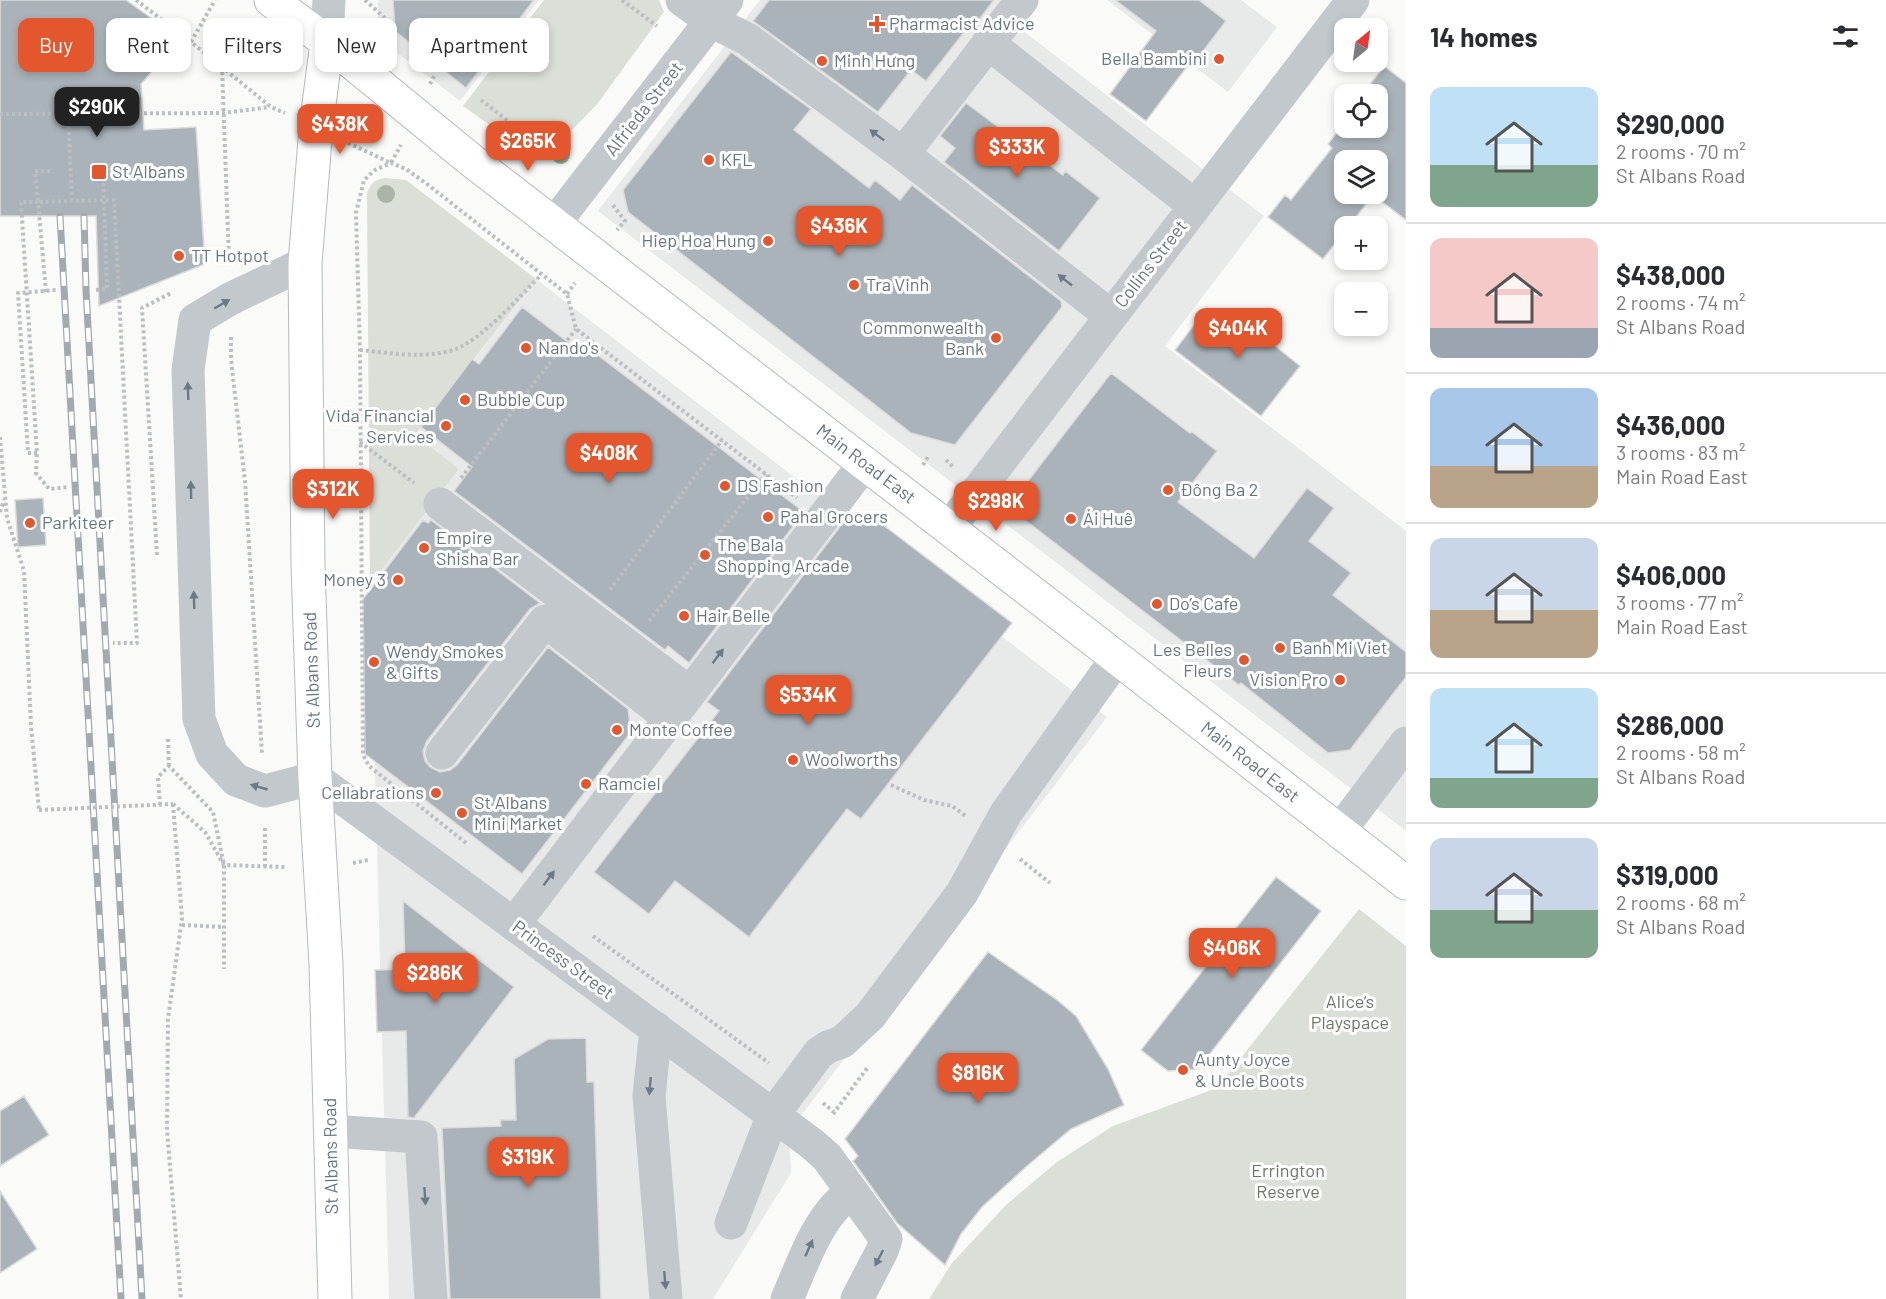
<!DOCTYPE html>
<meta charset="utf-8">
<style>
:root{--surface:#fff;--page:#f7f7f7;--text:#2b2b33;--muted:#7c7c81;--line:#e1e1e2;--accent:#e4572e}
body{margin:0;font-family:Barlow,sans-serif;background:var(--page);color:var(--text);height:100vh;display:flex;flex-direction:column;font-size:22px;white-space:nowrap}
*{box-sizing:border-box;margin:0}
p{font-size:20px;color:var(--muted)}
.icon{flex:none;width:33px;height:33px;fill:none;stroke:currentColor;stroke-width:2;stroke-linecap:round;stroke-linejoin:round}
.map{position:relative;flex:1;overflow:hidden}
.sheet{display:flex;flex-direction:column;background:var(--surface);width:480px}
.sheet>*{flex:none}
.guide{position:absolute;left:18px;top:18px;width:570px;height:54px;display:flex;gap:12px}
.needle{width:39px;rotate:29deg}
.tools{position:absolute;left:1334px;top:18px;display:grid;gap:12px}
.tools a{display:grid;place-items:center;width:54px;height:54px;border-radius:12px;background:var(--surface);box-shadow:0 3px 9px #0003;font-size:30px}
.price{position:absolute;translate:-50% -51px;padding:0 14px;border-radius:12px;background:var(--accent);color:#fff;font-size:20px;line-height:39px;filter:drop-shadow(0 2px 3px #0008)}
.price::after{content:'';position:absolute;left:50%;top:36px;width:18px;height:14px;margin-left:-9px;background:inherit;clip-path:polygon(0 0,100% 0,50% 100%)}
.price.active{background:#222;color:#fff}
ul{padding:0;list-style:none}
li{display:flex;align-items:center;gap:18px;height:150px;padding:0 24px}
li+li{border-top:2px solid var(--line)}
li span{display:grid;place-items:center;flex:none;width:168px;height:120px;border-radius:12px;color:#555}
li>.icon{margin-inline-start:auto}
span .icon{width:72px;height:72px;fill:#fffc;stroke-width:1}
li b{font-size:26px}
h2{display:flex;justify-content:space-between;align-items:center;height:72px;padding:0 24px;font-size:26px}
.tag{padding:0 21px;border-radius:12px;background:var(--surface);box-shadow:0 3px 9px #0003;font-size:21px;line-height:54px}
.tag.active{background:var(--accent);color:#fff}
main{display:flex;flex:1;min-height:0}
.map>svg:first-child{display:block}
.built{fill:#e8e9e9}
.green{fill:#dadfd7}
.building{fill:#aab3b9;stroke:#dcdcda;stroke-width:1.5;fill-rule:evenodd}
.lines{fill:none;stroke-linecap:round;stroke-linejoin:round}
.major-casing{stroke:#b5babe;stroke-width:35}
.path{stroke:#bbbfc2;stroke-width:4;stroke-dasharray:3 3;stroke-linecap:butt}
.minor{stroke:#c3c8cc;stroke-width:33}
.major{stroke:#fff;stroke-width:33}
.rail-casing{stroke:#a2aab0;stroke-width:7}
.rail{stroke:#fff;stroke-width:4.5;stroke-dasharray:14;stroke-linecap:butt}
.path-bridge{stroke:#bbbfc2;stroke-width:4;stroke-dasharray:3 3;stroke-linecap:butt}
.tree{fill:#aab4a7}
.oneway{fill:#6a7a87}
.poi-dot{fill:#e4572e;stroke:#fff;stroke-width:2}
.labels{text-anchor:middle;stroke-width:6;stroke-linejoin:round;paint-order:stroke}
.poi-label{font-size:18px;fill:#657683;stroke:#fff;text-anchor:start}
.street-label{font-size:18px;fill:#657683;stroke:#fff}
.park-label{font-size:18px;fill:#687a64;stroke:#fff}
</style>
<main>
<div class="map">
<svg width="1406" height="1299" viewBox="0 0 1406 1299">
<rect width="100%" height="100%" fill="#fafaf8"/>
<path class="built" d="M378 0H539L460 101 378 38Z
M760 0H1039L1018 27 1264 216 1165 346 1406 531V831L598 211Z
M1107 0H1241L1277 27 1228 92Z
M536 279 1107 717 789 1131 791 1173 713 1299H389L370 585 459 469 415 436Z"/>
<path class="green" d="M544 0H659L664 12 598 103 575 127 553 142 527 154 507 153 512 141 463 106Z
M385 178 406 180 536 279 415 435 459 469 370 585 367 193C371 183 374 180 385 178Z
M1359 909 1406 946V1299H929L952 1263 1006 1205 1057 1162 1113 1126 1217 1088Z"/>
<path class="building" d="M0 0H126L180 39 141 84 144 130 196 127 205 264 99 306 96 216H0Z
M393 0H534L466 88 395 31Z
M769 0H994L969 33 966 30 926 81 911 70 878 112 753 21Z
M1115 0H1199L1226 21 1198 58 1195 56 1146 121 1110 94 1156 31Z
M731 52 811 109 794 130 869 188 875 180 900 200 912 185 1061 301 1062 307 955 445 911 433 628 212 623 190Z
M1384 66 1406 83V220L1373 195 1349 226H1344V232L1323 259 1268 217 1285 195 1291 200 1332 148 1328 144 1344 123V128H1377V94H1365L1367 93 1365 91ZM1344 160H1377V194H1344Z
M966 103 1063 175 1065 171 1100 198 1059 251 944 162 955 148 940 136Z
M522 307 573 346 578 340 804 512 689 663 668 646 665 650 454 491 472 467 421 427 472 359 479 364Z
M1207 308 1226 322 1234 313 1300 366 1261 416 1175 350Z
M1111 373 1190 433 1192 432 1217 451 1178 502 1254 558 1307 488 1334 508 1309 541 1351 573 1333 595 1406 652V677L1350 750 1328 753 1241 683 1239 685 1008 507Z
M43 498 46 545 18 547 15 500Z
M870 515 1012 623 861 819 847 809 749 937 675 881 649 914 594 872 719 711 707 702 848 516 861 526Z
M423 520 428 523 431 520 540 603 530 609 427 741 423 751 425 761 430 767 440 772 450 770 457 765 548 647 628 709 631 732 522 874 365 754 363 599Z
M1276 877 1321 911 1198 1069 1168 1071 1141 1050Z
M403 901 514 987 414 1118 408 1117 406 1031 377 1032 375 970 405 969Z
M988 952 1057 1000 1076 1016 1108 1069 1124 1105 1071 1129 1027 1166 982 1207 961 1234 945 1265 897 1223 853 1161 858 1156 845 1139Z
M586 1038 587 1082H594L601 1299H450L442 1128 501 1126 500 1120H516L514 1059 548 1039Z
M24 1096 49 1135 0 1166V1111Z
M0 1191 37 1249 0 1273Z"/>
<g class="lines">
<g class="major-casing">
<path id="major" d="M271 0 327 42 471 160 1117 658 1406 883
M327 42 316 128 305 263 308 565 315 778 326 964 335 1299"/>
</g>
<path class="path" d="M136 0 191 42 271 107 285 113
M365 0 387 20
M622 0 657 26
M191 42 215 0
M222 66 229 261
M430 84 435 74
M481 100 561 162
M0 114 223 113 270 107
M68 114 72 200
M348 143 391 163 401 145
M50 171H35L38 202 104 200 103 172H90
M613 205 625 221 617 230
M96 290 107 289 104 200H114L137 643H113
M46 292 38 202H21L37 453 36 473 49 489 68 487
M567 294 575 283
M231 337V360L245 481 262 754
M360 350C390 353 424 359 453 350 481 341 520 296 541 275
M0 437 7 518 24 571 31 725 39 810
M360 442 414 483
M37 453H28L18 293 57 290
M946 460 954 468
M923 465 929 455
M461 478 576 329
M0 512 4 500
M157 555 142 308 171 293
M610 590 722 440
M649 621 766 474
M168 739 169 766
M891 785 924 800 952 806 967 817
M173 804 182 918 168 1019 167 1130 181 1299
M173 804 205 832 224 865 285 867
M160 805 158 777 169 766 213 812 224 865V969
M466 843 369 766 363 755 360 350 356 213 364 180 375 170 391 163 406 169 427 184 567 294 576 329 797 498
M1020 859 1050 883
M353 863 368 860
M265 867V825
M182 925 224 927
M593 936 769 1063
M823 1103 834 1112
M833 1114 868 1067"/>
<path class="minor" d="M682 0 711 21 747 39 903 154 1111 316
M327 42 329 0
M988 43 1195 206
M903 154 1022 0
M554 224 727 0
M305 263 230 299 195 320 188 370 199 719 212 754 236 780 265 791 315 778 811 1143 827 1157 886 1239 882 1251 857 1299
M440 504 690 693
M949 528 1353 0
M442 753 545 621 671 719
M1339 832 1406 743
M514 924 865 463
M656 1028 649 1096 666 1299
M330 1131 421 1137 431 1299
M731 1223 773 1115 819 1053 828 1047 842 1042 870 1016 962 893 1006 813 1117 658
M787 1299C804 1261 817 1217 851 1192"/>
<use href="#major" class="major"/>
<g class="rail-casing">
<path id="rail" d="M60 216 121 1299
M84 216 86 290 142 1299"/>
</g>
<use href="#rail" class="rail"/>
<path class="path-bridge" d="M39 810 173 804"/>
</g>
<g class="tree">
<circle cx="561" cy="155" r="9"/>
<circle cx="386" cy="194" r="9"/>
</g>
<defs><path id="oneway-solid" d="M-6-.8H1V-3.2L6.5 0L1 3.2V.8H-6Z" transform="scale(1.5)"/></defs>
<g class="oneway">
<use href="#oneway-solid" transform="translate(877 135) rotate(-143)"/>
<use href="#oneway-solid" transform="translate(1065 280) rotate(-142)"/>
<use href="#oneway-solid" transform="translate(222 304) rotate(-30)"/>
<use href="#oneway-solid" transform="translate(188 391) rotate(-92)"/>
<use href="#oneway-solid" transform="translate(191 490) rotate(-91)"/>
<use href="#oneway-solid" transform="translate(194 600) rotate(-92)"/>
<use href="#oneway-solid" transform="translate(718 656) rotate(-53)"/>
<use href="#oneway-solid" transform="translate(259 787) rotate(-164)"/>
<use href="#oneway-solid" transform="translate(549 878) rotate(-53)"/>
<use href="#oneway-solid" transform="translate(650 1086) rotate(95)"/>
<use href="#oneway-solid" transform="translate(425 1196) rotate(86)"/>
<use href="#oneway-solid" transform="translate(809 1248) rotate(-66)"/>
<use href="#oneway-solid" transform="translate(879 1258) rotate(117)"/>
<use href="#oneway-solid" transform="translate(665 1280) rotate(85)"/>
</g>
<g class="poi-dot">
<path d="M874 15h6v6h6v6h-6v6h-6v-6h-6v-6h6z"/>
<circle cx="1219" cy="59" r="6"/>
<circle cx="822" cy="61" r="6"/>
<circle cx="709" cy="160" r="6"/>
<rect x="91" y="164" width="16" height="16" rx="3"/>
<circle cx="768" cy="241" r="6"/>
<circle cx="179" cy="256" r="6"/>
<circle cx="854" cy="285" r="6"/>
<circle cx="996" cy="338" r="6"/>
<circle cx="526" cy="348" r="6"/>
<circle cx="465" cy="400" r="6"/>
<circle cx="446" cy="426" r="6"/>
<circle cx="725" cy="486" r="6"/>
<circle cx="1168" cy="490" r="6"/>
<circle cx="768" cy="517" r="6"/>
<circle cx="1071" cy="519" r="6"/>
<circle cx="30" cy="523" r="6"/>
<circle cx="424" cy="548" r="6"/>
<circle cx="705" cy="555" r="6"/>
<circle cx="398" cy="580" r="6"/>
<circle cx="1157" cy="604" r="6"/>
<circle cx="684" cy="616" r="6"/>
<circle cx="1280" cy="648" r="6"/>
<circle cx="1244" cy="660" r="6"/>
<circle cx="374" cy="662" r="6"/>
<circle cx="1340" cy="680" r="6"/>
<circle cx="617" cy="730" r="6"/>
<circle cx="793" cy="760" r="6"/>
<circle cx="586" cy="784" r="6"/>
<circle cx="436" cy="793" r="6"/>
<circle cx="462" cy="813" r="6"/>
<circle cx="1183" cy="1070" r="6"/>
</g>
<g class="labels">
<g class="poi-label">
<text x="889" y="30">Pharmacist Advice</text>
<text x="1207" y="65" text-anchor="end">Bella Bambini</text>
<text x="834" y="67">Minh Hưng</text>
<text x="721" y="166">KFL</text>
<text x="112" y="178">St Albans</text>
<text x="756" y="247" text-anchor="end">Hiep Hoa Hung</text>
<text x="191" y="262">TT Hotpot</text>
<text x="866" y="291">Tra Vinh</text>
<text x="984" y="334" text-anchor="end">Commonwealth<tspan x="984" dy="21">Bank</tspan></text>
<text x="538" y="354">Nando's</text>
<text x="477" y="406">Bubble Cup</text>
<text x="434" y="422" text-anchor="end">Vida Financial<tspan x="434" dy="21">Services</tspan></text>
<text x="737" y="492">DS Fashion</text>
<text x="1180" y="496">Đông Ba 2</text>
<text x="780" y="523">Pahal Grocers</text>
<text x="1083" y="525">Ái Huê</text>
<text x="42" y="529">Parkiteer</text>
<text x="436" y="544">Empire<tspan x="436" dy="21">Shisha Bar</tspan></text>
<text x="717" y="551">The Bala<tspan x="717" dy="21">Shopping Arcade</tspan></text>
<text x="386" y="586" text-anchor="end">Money 3</text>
<text x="1169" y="610">Do’s Cafe</text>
<text x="696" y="622">Hair Belle</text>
<text x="1292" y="654">Banh Mi Viet</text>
<text x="1232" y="656" text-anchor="end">Les Belles<tspan x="1232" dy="21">Fleurs</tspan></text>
<text x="386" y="658">Wendy Smokes<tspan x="386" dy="21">&amp; Gifts</tspan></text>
<text x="1328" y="686" text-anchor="end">Vision Pro</text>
<text x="629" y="736">Monte Coffee</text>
<text x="805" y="766">Woolworths</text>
<text x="598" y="790">Ramciel</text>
<text x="424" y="799" text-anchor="end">Cellabrations</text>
<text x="474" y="809">St Albans<tspan x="474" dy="21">Mini Market</tspan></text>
<text x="1195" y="1066">Aunty Joyce<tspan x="1195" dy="21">&amp; Uncle Boots</tspan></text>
</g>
<g class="street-label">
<text transform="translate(644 109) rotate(-52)" y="6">Alfrieda Street</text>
<text transform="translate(1151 264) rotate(-52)" y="6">Collins Street</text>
<text transform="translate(866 464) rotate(37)" y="6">Main Road East</text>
<text transform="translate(312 670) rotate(-92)" y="6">St Albans Road</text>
<text transform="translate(1250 762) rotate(38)" y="6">Main Road East</text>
<text transform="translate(563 960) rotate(36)" y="6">Princess Street</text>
<text transform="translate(331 1156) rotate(-91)" y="6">St Albans Road</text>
</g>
<g class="park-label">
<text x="1350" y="1008">Alice’s<tspan x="1350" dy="21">Playspace</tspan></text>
<text x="1288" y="1177">Errington<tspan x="1288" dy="21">Reserve</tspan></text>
</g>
</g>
</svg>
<div class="tools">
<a><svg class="needle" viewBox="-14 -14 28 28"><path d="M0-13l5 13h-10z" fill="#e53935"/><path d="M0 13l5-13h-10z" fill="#7c7c81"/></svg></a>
<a><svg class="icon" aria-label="locate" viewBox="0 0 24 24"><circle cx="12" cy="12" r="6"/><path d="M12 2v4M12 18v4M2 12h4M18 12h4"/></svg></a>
<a><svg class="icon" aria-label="layers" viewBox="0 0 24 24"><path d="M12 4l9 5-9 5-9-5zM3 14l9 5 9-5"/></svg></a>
<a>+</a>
<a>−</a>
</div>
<b class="price active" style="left:97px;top:138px">$290K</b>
<b class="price" style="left:340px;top:155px">$438K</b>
<b class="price" style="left:528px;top:172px">$265K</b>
<b class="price" style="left:1017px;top:178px">$333K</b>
<b class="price" style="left:839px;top:257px">$436K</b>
<b class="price" style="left:1238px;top:359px">$404K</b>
<b class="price" style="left:609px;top:484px">$408K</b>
<b class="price" style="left:333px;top:520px">$312K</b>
<b class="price" style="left:996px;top:532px">$298K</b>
<b class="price" style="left:808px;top:726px">$534K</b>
<b class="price" style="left:1232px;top:979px">$406K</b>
<b class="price" style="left:435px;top:1004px">$286K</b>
<b class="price" style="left:978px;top:1104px">$816K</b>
<b class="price" style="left:528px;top:1188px">$319K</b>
<div class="guide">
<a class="tag active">Buy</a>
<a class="tag">Rent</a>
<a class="tag">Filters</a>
<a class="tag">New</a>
<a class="tag">Apartment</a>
</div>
</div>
<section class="sheet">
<h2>14 homes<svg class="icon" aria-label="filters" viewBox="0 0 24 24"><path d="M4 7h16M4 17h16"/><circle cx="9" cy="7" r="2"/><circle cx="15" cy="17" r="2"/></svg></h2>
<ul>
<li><span style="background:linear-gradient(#bfe0f5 65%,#7fa58c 0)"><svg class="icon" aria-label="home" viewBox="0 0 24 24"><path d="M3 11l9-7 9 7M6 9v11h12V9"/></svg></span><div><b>$290,000</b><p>2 rooms · 70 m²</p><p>St Albans Road</p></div></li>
<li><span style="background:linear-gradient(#f6c9c9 75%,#9aa5b1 0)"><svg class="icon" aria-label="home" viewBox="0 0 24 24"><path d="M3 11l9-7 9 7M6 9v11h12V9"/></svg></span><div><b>$438,000</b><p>2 rooms · 74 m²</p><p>St Albans Road</p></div></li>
<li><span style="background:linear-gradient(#a9c7e8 65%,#b9a48a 0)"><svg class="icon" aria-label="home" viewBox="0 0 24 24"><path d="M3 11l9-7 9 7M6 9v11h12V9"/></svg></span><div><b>$436,000</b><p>3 rooms · 83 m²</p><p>Main Road East</p></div></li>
<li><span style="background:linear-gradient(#c9d6e8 60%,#b9a48a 0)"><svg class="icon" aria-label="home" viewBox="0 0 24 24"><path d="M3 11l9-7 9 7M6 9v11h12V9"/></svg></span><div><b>$406,000</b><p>3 rooms · 77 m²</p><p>Main Road East</p></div></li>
<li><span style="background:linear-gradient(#bfe0f5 75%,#7fa58c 0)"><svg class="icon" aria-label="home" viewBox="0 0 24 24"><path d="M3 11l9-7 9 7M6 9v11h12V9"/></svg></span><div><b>$286,000</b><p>2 rooms · 58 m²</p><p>St Albans Road</p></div></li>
<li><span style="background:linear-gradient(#c9d6e8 60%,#7fa58c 0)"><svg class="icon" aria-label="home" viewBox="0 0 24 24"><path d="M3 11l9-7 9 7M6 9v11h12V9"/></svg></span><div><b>$319,000</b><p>2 rooms · 68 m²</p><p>St Albans Road</p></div></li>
</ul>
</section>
</main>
